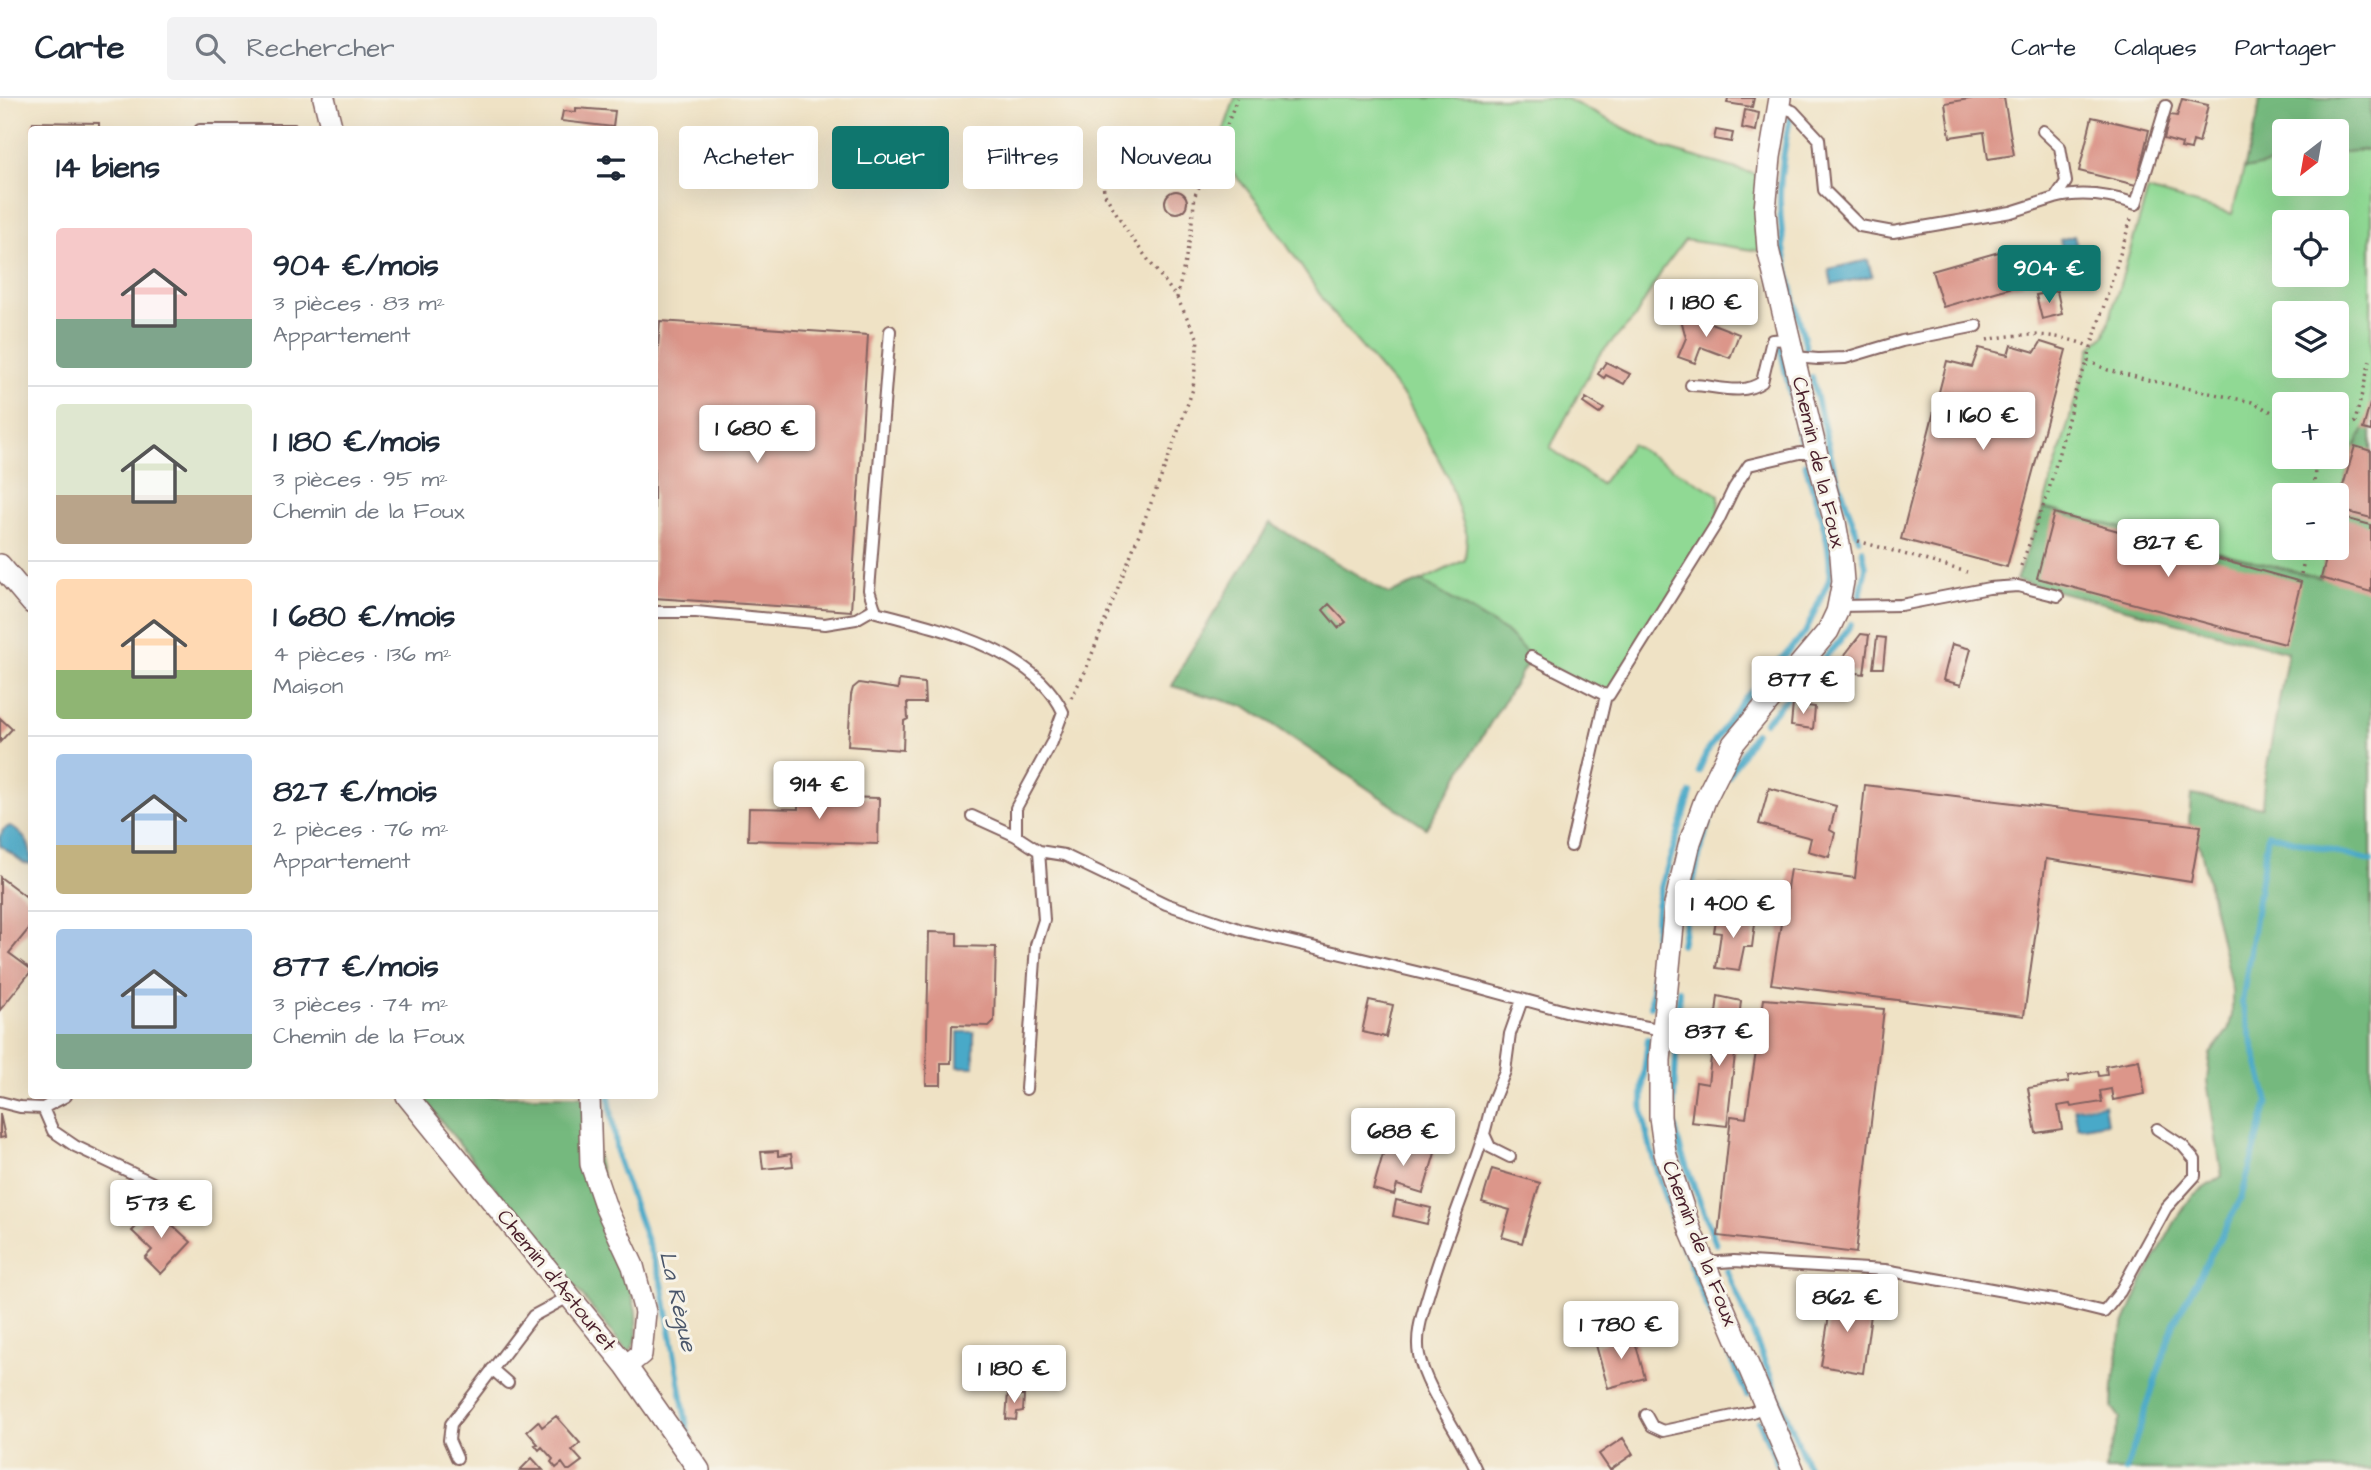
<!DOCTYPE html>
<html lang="fr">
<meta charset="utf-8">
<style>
:root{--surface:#fff;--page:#f2f2f3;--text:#1f2937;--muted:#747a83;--line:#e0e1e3;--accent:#0f766e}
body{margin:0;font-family:"Architects Daughter",sans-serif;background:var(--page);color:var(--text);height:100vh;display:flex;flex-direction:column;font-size:26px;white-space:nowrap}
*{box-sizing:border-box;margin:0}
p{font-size:23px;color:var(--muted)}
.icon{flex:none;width:38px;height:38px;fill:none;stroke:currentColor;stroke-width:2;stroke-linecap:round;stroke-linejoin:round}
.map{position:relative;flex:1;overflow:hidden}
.panel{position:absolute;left:28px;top:28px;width:630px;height:973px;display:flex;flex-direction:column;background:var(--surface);border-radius:7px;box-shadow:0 7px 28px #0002}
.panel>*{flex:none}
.top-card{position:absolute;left:679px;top:28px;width:665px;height:63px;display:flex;gap:14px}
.needle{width:46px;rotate:211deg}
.tools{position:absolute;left:2272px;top:21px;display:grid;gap:14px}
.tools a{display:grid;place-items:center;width:77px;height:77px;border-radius:7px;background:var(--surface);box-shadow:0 7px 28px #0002;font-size:35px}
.price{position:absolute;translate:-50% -60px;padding:0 16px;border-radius:7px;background:#fff;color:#222;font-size:23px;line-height:46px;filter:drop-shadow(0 2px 4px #0008)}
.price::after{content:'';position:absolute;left:50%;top:42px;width:21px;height:16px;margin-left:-10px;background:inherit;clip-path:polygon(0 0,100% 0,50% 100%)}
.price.active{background:var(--accent);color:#fff}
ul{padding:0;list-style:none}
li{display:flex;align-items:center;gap:21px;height:175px;padding:0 28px}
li+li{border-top:2px solid var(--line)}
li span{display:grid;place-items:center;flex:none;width:196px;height:140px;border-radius:7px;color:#555}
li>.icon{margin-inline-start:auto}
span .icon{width:84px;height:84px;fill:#fffc;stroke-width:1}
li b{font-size:30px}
h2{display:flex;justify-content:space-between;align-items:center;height:84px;padding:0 28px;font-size:30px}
.chip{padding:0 24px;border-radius:7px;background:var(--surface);box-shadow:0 7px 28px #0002;font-size:24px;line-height:63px}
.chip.active{background:var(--accent);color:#fff}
header{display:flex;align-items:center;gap:42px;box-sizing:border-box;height:98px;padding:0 35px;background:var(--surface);border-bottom:2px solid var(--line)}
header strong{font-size:33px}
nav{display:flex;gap:38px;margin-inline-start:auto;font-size:24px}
.search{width:490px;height:63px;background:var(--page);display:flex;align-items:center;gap:18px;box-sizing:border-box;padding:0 24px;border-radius:7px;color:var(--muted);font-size:26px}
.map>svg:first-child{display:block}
.green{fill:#90d994;stroke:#6d7c60;stroke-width:2;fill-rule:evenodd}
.forest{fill:#74b97e;stroke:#5f6c54;stroke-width:2}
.water{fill:#49a9c8;stroke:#4a647a;stroke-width:2}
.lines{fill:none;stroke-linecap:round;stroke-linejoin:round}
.stream{stroke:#49a9c8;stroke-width:6}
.building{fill:#dc968a}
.service-casing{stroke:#846361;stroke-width:14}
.minor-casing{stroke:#846361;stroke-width:24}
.path{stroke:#846361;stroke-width:3.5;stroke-dasharray:2 5;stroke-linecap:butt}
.service{stroke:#fff;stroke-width:10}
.minor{stroke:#fff;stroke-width:21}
.labels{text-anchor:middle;stroke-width:6;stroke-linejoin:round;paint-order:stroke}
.street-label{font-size:21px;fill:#4a1f2b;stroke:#f7f3e8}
.water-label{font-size:23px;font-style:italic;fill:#4a566a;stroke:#f7f3e8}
</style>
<header>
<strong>Carte</strong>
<div class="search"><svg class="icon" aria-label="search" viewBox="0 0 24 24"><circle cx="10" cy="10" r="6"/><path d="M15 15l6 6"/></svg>Rechercher</div>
<nav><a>Carte</a><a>Calques</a><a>Partager</a></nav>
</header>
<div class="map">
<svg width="2371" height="1372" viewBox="0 0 2371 1372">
<rect width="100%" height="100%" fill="#f7f3e8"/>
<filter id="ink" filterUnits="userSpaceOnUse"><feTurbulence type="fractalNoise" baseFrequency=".0143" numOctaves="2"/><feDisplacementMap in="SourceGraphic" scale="14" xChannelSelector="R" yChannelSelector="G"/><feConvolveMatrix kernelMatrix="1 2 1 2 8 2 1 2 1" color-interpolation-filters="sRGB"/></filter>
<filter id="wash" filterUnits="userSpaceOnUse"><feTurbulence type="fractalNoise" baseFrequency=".00686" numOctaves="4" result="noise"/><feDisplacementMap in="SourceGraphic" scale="28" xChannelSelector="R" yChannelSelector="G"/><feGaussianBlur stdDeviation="1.57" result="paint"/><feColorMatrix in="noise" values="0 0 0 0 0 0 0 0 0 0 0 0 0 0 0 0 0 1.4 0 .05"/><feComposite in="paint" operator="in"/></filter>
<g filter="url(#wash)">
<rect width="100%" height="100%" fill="#efe2c5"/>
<path class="green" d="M1235 0H1565L1664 50 1758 77 1760 153 1685 142 1663 171 1634 221 1599 257 1550 350 1601 386 1631 346 1719 397 1718 423 1609 597 1531 559 1506 534 1421 483 1465 462 1467 437 1448 379 1407 302 1333 216 1260 107 1216 54Z
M2371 51V318L2355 348 2336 420V397H2284V450H2329L2321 480 2043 410 2091 249 2105 237 2148 92 2232 116 2244 71 2284 63V86H2336V55ZM2284 124H2336V177H2284ZM2284 215H2336V268H2284ZM2284 306H2336V359H2284Z"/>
<path class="forest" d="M2260 0H2371V51L2336 55V33H2284V63L2244 71 2257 22Z
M2371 318V1372H2105L2120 1320 2112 1309 2113 1287 2121 1234 2142 1184 2175 1124 2192 1098 2222 1078 2207 983 2210 956 2228 932 2232 917V892L2201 752 2189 724 2191 697 2262 709 2264 684 2288 554 2016 482 2043 410 2321 480 2329 450H2336C2336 405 2348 357 2371 318Z
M1270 425 1389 496 1421 483 1506 534 1531 559 1426 730 1247 609 1172 588 1187 559Z
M421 998H582L636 1213 637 1239 629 1256Z"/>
<path class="water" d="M2074 138 2082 168 2068 172 2060 142Z
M1868 162 1872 178 1832 187 1829 171Z
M10 728C26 738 32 747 31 766L24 765 0 747V739L3 732Z
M1720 788 1748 792 1745 805 1718 800Z
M958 934H974V969H958Z
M2104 1006 2107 1025 2078 1030 2074 1010Z"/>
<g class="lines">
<path class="stream" d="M1790 20C1785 46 1780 73 1780 100 1780 152 1795 206 1808 256
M1780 248 1800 342
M1812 279 1833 367 1859 441
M1860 499 1866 469 1862 451
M1765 624 1839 544 1851 526
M1699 674 1706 655 1744 601 1805 535 1829 482C1834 447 1814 399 1805 365
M1728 679 1755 635
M1681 847C1692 793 1699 739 1723 689
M1679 892 1673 1022 1681 1054 1716 1146
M1651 908 1657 808 1662 786 1691 695
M1648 941C1646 965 1640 992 1643 1016 1647 1044 1657 1072 1665 1099 1688 1167 1717 1232 1747 1297
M609 998 618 1062 662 1185 690 1346
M1727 1172 1809 1372
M1759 1323 1780 1372
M2126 1372 2174 1225 2241 1101 2268 1004 2242 905 2268 736 2371 763"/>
</g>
<g id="blocks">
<path class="building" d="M1728 0H1754L1752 9 1727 5Z
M1975 0H2004L2014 57 1988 61 1984 34 1950 39 1945 5Z
M2182 1 2208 7 2199 45 2193 43 2191 52 2181 50 2182 46 2164 41 2170 17 2177 18Z
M576 10 615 13 613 29 561 23 563 13 576 14Z
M1745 12 1759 15 1756 33 1742 30Z
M2092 19 2149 32 2136 87 2079 73Z
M33 24 99 25V32H32Z
M1716 32 1733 35 1731 44 1714 41Z
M1131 65 1141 76 1134 82 1125 72Z
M1165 104a11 11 0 1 1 22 0a11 11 0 1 1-22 0Z
M2013 150 2023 186 1943 209 1932 173Z
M2057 193 2062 216 2042 221 2036 197Z
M1685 215 1739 236 1730 260 1701 249 1695 265 1678 259 1686 240 1682 225Z
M660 223 868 237 851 513 654 500V304Z
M2041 244 2066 252 2007 469 1901 441 1947 263 1972 269 1979 250 2008 257 2011 247 2035 254Z
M1606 264 1630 276 1624 286 1606 277 1604 280 1598 276Z
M1586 300 1604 311 1599 316 1583 305Z
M2370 306H2371V333L2363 331Z
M2355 348 2371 353V420L2336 411Z
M2054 415 2301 484 2285 546 2037 480Z
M2337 418 2371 427V494L2321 480 2329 450H2336Z
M1329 506 1346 524 1338 530 1323 512Z
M1861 536 1869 537 1864 576 1833 572Z
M1877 539 1886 540 1883 570H1873Z
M1952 546 1971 551 1961 587 1943 582Z
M899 582 924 585 925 605H907L908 621 904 623 903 652 848 648 851 597 853 590 859 585 898 591Z
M1793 606 1815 609 1813 631 1791 628Z
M0 620 12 631 0 644Z
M1865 687 2201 728 2191 784 2046 761 2024 918 1771 886 1790 771 1855 780Z
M1769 690 1836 708 1830 732 1835 735 1829 759 1808 753 1811 740 1759 726Z
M798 698 879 700 878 746 748 742 749 710 798 711Z
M0 779 32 803V827L9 855 32 872 0 912Z
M1718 813 1736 817 1735 821 1755 825 1752 849H1744L1739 873 1716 870 1721 835 1714 834Z
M929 834 957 835V848L996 849 994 923 989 928 952 927 951 965H941V987H926Z
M1718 898 1741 903 1727 1028 1691 1024 1696 984 1708 986Z
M1764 901 1884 911 1856 1155 1718 1138 1731 1018 1746 1020Z
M1369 902 1393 907 1386 939 1362 934Z
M2139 962 2145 996 2113 1002 2111 991 2100 993 2102 1004 2071 1009 2070 1006 2058 1008 2062 1031 2036 1035 2028 990 2069 984 2068 978 2098 973 2099 978 2107 977 2106 968Z
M0 1016 5 1039 0 1040Z
M1387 1042 1435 1055 1423 1095 1397 1087 1394 1097 1373 1091Z
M778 1053V1058L791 1056 793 1068 763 1071 761 1054Z
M1492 1071 1540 1085 1522 1145 1502 1139 1510 1112 1482 1104Z
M1396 1102 1431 1110 1427 1126 1393 1118Z
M154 1110 191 1144 161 1176 145 1160 152 1152 132 1133Z
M1832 1198 1873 1202 1863 1275 1821 1268Z
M1633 1236 1645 1280 1608 1290 1596 1247Z
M1017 1293 1018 1297H1024L1023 1313 1017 1314 1016 1322 1006 1321 1008 1294Z
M556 1318 580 1345 572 1352 582 1363 570 1372H567L562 1365 556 1370 551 1364 553 1361 542 1349 539 1352 535 1347 538 1346 527 1333 538 1323 542 1329Z
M1623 1340 1633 1356 1610 1372 1599 1356Z
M532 1360 543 1372H520Z"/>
</g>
</g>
<g filter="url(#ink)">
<use href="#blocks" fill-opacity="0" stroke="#846361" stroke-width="2"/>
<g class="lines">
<g class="service-casing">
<path id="service" d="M1779 8 1793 13 1819 41 1824 92 1860 128 1893 134 2011 114 2055 100 2066 84 2060 49 2043 33
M200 32H294
M2055 100C2082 93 2109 97 2136 106L2166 8
M890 233 869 492 876 514C938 530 1034 551 1063 614L1052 644 1016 710V738
M1794 259 1818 261 1845 260 1902 243 1977 228
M1691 287C1716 287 1740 299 1762 284L1772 242 1790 241
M1838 508 1901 507 1989 490 2018 488 2058 498
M654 514H696L825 526 856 521 875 510
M1531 559 1603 596 1609 597 1718 423 1734 390 1749 367 1800 355H1817
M972 718 1016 738 1039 753 1064 757 1166 806 1242 832 1466 886 1569 914 1663 932
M1571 748 1606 597
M1026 991 1036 847 1044 822 1039 753
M66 998 43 1010 53 1033 75 1048 157 1087
M0 1004 20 1009 43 1010
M1510 1059 1490 1049 1484 1036 1492 1005 1505 973 1510 936 1522 902
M1705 1165 1734 1163 1885 1172 2059 1203 2104 1214 2120 1194 2166 1110 2195 1078V1062L2183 1048 2157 1031
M492 1271 508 1285
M1646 1317 1652 1328 1663 1333 1752 1314 1767 1308
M457 1360 449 1342 451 1326 533 1218 570 1198
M1476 1372C1461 1337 1426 1292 1419 1257 1415 1236 1423 1214 1429 1194 1445 1140 1467 1089 1484 1036"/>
</g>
<g class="minor-casing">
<path id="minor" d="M324 0 332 32
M1780 0 1770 59 1765 112 1768 151 1818 361 1835 424 1841 458 1843 484 1837 514 1828 533 1733 646 1705 702 1690 744 1675 807 1660 962V1019L1665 1055 1691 1134 1793 1372
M0 467 32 505
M407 998 626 1268 699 1372
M589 998 591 1066 606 1110 633 1168 645 1214 641 1256 626 1268"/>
</g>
<path class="path" d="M1177 200 1190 140 1195 97 1220 46 1237 0
M1987 242C2021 234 2059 235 2091 249L2131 121
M2091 249 2088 263 2108 272 2148 282 2252 304 2284 320
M2336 336 2355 324 2371 258
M2313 397 2316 359
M1858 443 1967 474
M2021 468 2048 395 2077 288 2088 263
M2301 476 2307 450
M1071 600 1085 574 1167 364 1193 291 1198 241 1177 200 1131 139 1104 95 1101 53 1204 76"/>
<use href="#service" class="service"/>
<use href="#minor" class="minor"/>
</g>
</g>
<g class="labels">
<g class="street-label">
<text transform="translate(1819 364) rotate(77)" y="7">Chemin de la Foux</text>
<text transform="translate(1700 1145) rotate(69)" y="7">Chemin de la Foux</text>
<text transform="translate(557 1182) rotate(51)" y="7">Chemin d'Astouret</text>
</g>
<g class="water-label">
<text transform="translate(679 1203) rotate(77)" y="8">La Règue</text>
</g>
</g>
</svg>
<div class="tools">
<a><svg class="needle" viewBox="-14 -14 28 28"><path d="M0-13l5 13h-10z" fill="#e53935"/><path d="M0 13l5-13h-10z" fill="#747a83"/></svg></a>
<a><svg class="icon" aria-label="locate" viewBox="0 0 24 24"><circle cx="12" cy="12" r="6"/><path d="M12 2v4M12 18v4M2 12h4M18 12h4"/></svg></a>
<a><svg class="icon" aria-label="layers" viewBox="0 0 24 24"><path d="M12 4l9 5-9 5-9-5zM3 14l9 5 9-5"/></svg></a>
<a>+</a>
<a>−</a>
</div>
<b class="price active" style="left:2049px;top:207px">904 €</b>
<b class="price" style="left:1706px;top:241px">1 180 €</b>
<b class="price" style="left:1983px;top:354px">1 160 €</b>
<b class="price" style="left:757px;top:367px">1 680 €</b>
<b class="price" style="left:2168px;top:481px">827 €</b>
<b class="price" style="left:1803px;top:618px">877 €</b>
<b class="price" style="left:819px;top:723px">914 €</b>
<b class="price" style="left:1733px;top:842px">1 400 €</b>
<b class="price" style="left:1719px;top:970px">837 €</b>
<b class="price" style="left:1403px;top:1070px">688 €</b>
<b class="price" style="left:161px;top:1142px">573 €</b>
<b class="price" style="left:1847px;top:1236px">862 €</b>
<b class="price" style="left:1621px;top:1263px">1 780 €</b>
<b class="price" style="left:1014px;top:1307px">1 180 €</b>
<div class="top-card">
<a class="chip">Acheter</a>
<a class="chip active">Louer</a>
<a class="chip">Filtres</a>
<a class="chip">Nouveau</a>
</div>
<section class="panel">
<h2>14 biens<svg class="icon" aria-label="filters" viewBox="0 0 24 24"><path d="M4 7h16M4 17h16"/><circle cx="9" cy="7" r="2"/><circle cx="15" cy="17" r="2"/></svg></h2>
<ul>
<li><span style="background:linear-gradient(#f6c9c9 65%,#7fa58c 0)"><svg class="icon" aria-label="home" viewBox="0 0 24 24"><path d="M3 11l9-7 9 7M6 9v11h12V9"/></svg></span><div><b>904 €/mois</b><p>3 pièces · 83 m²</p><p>Appartement</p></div></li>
<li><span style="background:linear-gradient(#dfe7d0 65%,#b9a48a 0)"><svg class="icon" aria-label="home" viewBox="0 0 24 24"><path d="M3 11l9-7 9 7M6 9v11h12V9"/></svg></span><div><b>1 180 €/mois</b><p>3 pièces · 95 m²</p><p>Chemin de la Foux</p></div></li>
<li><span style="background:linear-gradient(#ffd9b3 65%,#8fb573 0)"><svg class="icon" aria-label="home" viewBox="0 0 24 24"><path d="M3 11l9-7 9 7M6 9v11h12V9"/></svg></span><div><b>1 680 €/mois</b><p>4 pièces · 136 m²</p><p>Maison</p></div></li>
<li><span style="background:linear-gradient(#a9c7e8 65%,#c2b280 0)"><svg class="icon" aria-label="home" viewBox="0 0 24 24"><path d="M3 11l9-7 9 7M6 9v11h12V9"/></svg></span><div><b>827 €/mois</b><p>2 pièces · 76 m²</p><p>Appartement</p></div></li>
<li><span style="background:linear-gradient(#a9c7e8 75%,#7fa58c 0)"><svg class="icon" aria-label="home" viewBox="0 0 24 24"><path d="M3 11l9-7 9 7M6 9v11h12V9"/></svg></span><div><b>877 €/mois</b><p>3 pièces · 74 m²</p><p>Chemin de la Foux</p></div></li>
</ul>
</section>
</div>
